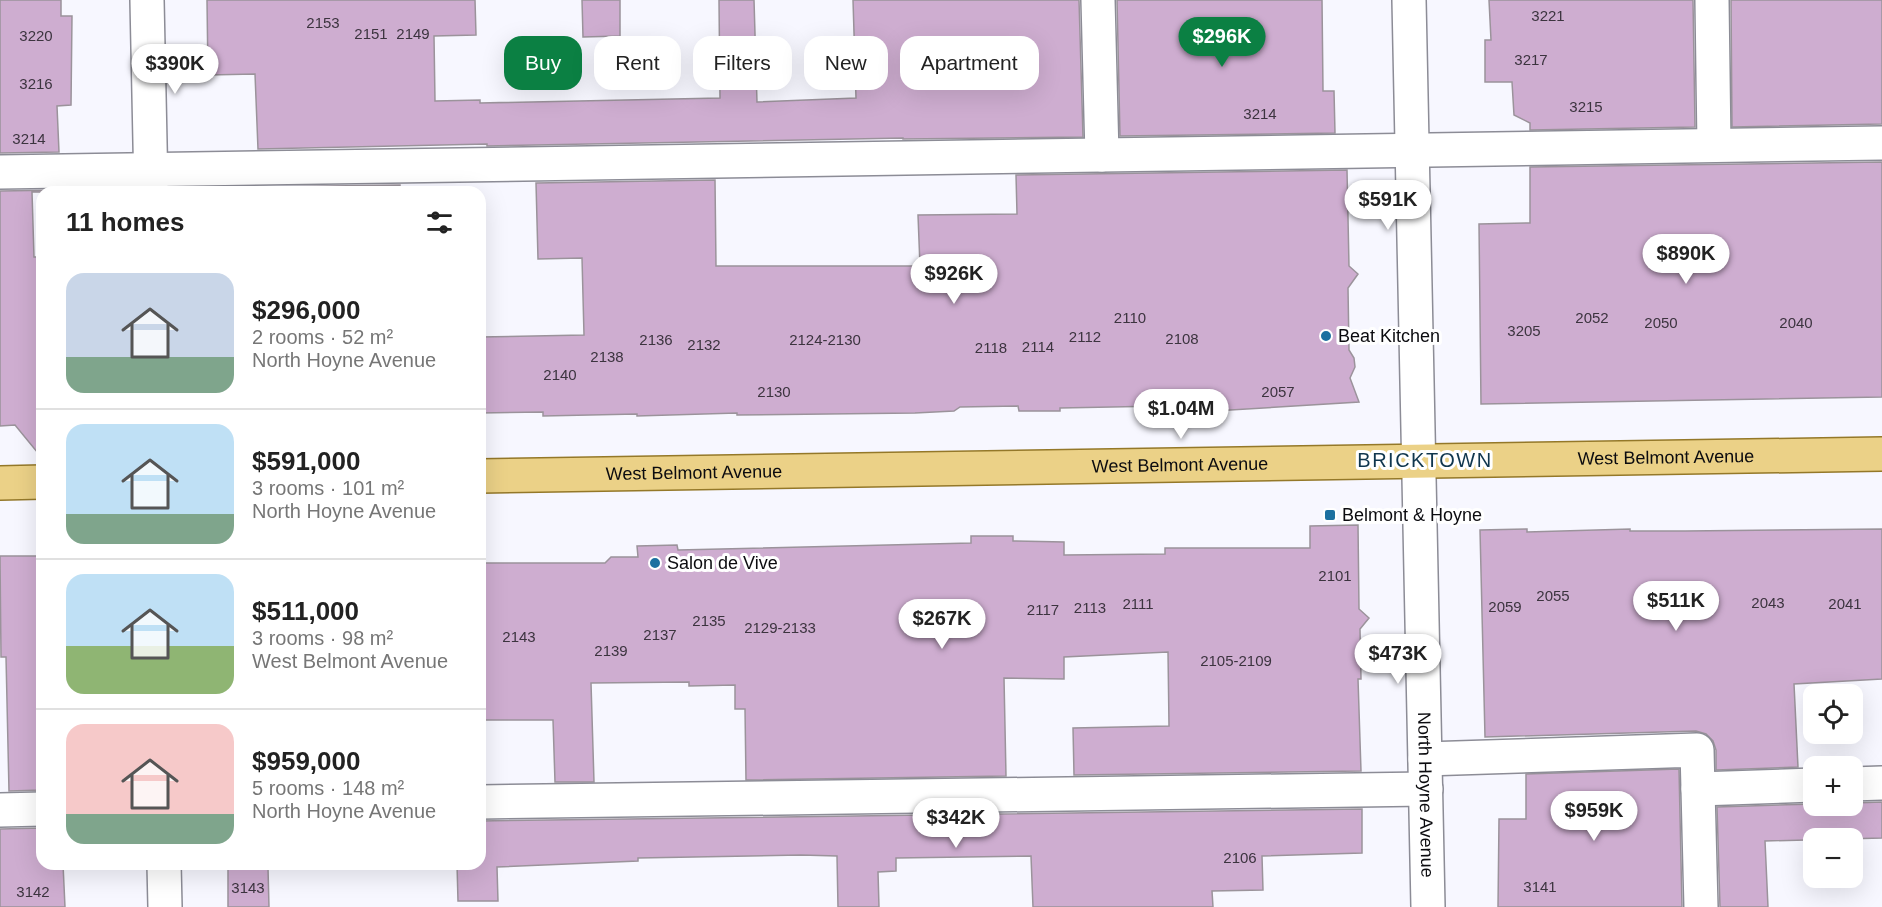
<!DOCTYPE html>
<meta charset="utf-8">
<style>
:root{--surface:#fff;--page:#f2f2f2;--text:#222;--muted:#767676;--line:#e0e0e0;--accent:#0b8043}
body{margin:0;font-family:Helvetica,sans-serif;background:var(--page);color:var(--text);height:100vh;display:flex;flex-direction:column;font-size:22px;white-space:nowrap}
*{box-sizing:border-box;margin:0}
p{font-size:20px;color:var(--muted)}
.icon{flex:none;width:33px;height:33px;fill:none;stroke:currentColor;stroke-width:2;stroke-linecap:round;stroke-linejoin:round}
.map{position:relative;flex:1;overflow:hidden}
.side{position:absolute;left:36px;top:186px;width:450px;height:684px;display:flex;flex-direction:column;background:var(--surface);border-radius:18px;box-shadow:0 6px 24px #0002}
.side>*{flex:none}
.hud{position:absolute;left:504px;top:36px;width:570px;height:54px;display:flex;gap:12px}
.buttons{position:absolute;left:1803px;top:684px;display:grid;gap:12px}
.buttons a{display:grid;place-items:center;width:60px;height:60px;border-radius:12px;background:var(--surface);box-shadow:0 6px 24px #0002;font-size:30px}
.price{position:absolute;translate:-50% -51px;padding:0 14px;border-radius:21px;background:#fff;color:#222;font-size:20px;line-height:39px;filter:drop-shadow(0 2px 3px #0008)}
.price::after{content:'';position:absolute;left:50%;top:36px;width:18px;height:14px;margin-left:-9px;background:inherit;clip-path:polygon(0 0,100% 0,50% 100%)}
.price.selected{background:var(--accent);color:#fff}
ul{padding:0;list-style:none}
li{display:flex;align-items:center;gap:18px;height:150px;padding:0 30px}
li+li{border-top:2px solid var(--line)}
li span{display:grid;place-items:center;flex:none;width:168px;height:120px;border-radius:18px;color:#555}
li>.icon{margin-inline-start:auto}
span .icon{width:72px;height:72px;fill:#fffc;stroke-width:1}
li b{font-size:26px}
h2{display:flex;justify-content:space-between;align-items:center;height:72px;padding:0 30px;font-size:26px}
.chip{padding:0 21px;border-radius:18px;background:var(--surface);box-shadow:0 6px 24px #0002;font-size:21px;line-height:54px}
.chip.selected{background:var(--accent);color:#fff}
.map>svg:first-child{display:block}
.building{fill:#ceadd0;stroke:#9b939b;stroke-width:1.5}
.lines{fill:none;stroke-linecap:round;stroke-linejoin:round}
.minor-casing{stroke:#8c8c96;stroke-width:36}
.major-casing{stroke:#947829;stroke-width:36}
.minor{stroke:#fff;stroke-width:33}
.major{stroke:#ebd187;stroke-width:33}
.poi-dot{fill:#1b6fa0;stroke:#fff;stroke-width:2}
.labels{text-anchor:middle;stroke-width:6;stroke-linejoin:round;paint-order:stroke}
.number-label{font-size:15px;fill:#3c343f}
.poi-label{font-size:18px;fill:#0b0b0f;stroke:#fff;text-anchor:start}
.street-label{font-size:18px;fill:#0b0b0f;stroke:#fff}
.neighbourhood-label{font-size:20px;letter-spacing:1.5px;fill:#10364e;stroke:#fff}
</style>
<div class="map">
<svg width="1882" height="907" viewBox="0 0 1882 907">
<rect width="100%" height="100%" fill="#f7f7ff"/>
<path class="building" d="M0 0H61V16H72L71 105 57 106 59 152 0 153Z
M207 0H475L476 35 434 36 435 101 480 100V103L720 98 719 0H754L757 102 856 98 853 0H1079L1083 137 903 139V138L487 146V144L258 149 255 74 208 75Z
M582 0H620V36L583 37Z
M1117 0H1322L1323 91H1334L1335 133 1120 136Z
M1489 0H1693L1695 127 1530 130V123L1514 115 1512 82H1485V40H1491Z
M1731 0H1882V124L1732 127Z
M1882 162V397L1481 404 1479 224 1530 223V167Z
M1347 170 1349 266 1358 274 1348 288 1349 350 1354 358 1355 367 1350 378 1359 402 1214 411V407L1163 409V406L1060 408V411H1019L1018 406 960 407 954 411 915 413 737 415V413L637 416V414L543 416V412L480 413V337L584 335 582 258 538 259 536 183 715 180 716 266H920L918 215 1017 214 1016 175Z
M400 185V192H259V187Z
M60 190V192H32L34 257H42V458L15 425 0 426V191Z
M1358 525 1359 609 1369 618 1360 629 1361 679H1358L1361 771 1074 775 1073 728 1169 726 1168 652 1064 657V679L1004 678 1006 776 746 780 745 709H735V685L689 686V682L591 683 594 782H555L553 720H480V563H605L611 557H638L637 546 677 545 678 550 971 543V536H1013V541L1064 542V555L1165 554V548H1310V526Z
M1527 529V532L1630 529V531H1685L1882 529V679L1794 684 1798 767 1716 770V750L1713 741 1706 734 1696 731 1485 737 1480 530Z
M0 556H42V596H40L42 790 9 791 6 657H1Z
M1679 769 1682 907H1498L1499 819H1526V774Z
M1882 802V838L1765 841 1768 907H1720L1717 807 1814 804V806H1852V803Z
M1362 809V853L1262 856 1263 890 1212 891 1213 907H1033L1031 856 896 858V871L878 872 879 907H838L837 856 801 855 638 858V861L497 867 498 901H458L457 864H480V821Z
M42 828V864H63L65 907H0V829Z
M268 868 269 907H228V869Z"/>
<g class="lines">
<g class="minor-casing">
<g id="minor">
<path d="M147 0 151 190"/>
<path d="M1098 0 1102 155"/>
<path id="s1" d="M1409 0 1428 907"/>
<path d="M1712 0 1714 145"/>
<path d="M0 172 1882 143"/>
<path d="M1425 759 1697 750 1701 907"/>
<path d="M1852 784 1882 783"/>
<path d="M1698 789 1814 785"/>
<path d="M480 802 1426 789"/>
<path d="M0 810 42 809"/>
<path d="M164 864 165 907"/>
</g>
</g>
<g class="major-casing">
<g id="major">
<path id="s2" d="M480 476 1882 454"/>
<path d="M0 483 42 482"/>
</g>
</g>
<use href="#minor" class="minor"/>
<use href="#major" class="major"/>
</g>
<g class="poi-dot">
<circle cx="1326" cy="336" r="6"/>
<rect x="1324" y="509" width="12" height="12" rx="3"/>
<circle cx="655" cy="563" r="6"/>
</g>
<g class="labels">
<g class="number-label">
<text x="1548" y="21">3221</text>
<text x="323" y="28">2153</text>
<text x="371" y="39">2151</text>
<text x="413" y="39">2149</text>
<text x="36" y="41">3220</text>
<text x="1531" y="65">3217</text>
<text x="36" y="89">3216</text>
<text x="1586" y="112">3215</text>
<text x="1260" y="119">3214</text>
<text x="29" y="144">3214</text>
<text x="1130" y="323">2110</text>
<text x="1592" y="323">2052</text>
<text x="1661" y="328">2050</text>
<text x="1796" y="328">2040</text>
<text x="1524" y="336">3205</text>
<text x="1085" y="342">2112</text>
<text x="1182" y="344">2108</text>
<text x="656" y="345">2136</text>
<text x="825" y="345">2124-2130</text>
<text x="704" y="350">2132</text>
<text x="1038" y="352">2114</text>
<text x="991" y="353">2118</text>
<text x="607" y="362">2138</text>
<text x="560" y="380">2140</text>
<text x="774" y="397">2130</text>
<text x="1278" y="397">2057</text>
<text x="1335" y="581">2101</text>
<text x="1553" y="601">2055</text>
<text x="1768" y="608">2043</text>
<text x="1138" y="609">2111</text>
<text x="1845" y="609">2041</text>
<text x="1505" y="612">2059</text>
<text x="1090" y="613">2113</text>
<text x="1043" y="615">2117</text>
<text x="709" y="626">2135</text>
<text x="780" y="633">2129-2133</text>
<text x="660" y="640">2137</text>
<text x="519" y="642">2143</text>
<text x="611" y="656">2139</text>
<text x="1236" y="666">2105-2109</text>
<text x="1240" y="863">2106</text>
<text x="1540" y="892">3141</text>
<text x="248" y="893">3143</text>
<text x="33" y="897">3142</text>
</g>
<g class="poi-label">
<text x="1338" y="342">Beat Kitchen</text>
<text x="1342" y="521">Belmont &amp; Hoyne</text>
<text x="667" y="569">Salon de Vive</text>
</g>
<g class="street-label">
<text dy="6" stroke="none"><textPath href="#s2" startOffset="1186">West Belmont Avenue</textPath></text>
<text dy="6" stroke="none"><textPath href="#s2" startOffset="700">West Belmont Avenue</textPath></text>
<text dy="6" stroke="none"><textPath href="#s2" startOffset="214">West Belmont Avenue</textPath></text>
<text dy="6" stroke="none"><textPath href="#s1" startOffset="795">North Hoyne Avenue</textPath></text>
</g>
<g class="neighbourhood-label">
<text x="1425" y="467">BRICKTOWN</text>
</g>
</g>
</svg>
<div class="buttons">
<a><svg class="icon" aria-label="locate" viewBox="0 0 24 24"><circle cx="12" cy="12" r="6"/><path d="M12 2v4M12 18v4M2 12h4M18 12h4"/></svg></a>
<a>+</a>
<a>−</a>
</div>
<b class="price selected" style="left:1222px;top:68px">$296K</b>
<b class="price" style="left:175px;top:95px">$390K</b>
<b class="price" style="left:1388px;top:231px">$591K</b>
<b class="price" style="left:1686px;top:285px">$890K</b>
<b class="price" style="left:954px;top:305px">$926K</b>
<b class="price" style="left:1181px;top:440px">$1.04M</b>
<b class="price" style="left:1676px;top:632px">$511K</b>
<b class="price" style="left:942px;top:650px">$267K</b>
<b class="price" style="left:1398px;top:685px">$473K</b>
<b class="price" style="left:1594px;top:842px">$959K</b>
<b class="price" style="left:956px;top:849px">$342K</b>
<div class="hud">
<a class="chip selected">Buy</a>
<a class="chip">Rent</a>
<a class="chip">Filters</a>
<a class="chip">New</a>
<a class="chip">Apartment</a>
</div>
<section class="side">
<h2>11 homes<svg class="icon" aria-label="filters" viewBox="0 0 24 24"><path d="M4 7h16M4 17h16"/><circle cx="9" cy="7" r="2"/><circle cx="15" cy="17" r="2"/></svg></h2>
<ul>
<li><span style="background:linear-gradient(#c9d6e8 70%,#7fa58c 0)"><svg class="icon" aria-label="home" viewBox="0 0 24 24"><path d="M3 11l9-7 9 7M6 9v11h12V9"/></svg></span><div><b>$296,000</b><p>2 rooms · 52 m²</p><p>North Hoyne Avenue</p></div></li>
<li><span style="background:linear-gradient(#bfe0f5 75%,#7fa58c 0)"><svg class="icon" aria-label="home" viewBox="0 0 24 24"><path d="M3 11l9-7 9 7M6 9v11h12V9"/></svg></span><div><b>$591,000</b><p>3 rooms · 101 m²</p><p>North Hoyne Avenue</p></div></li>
<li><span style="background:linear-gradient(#bfe0f5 60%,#8fb573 0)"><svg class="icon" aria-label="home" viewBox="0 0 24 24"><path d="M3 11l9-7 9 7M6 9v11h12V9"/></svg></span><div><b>$511,000</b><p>3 rooms · 98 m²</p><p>West Belmont Avenue</p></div></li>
<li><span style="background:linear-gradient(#f6c9c9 75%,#7fa58c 0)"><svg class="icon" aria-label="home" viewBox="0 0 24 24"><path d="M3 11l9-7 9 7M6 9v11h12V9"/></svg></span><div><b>$959,000</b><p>5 rooms · 148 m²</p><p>North Hoyne Avenue</p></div></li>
</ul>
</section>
</div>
